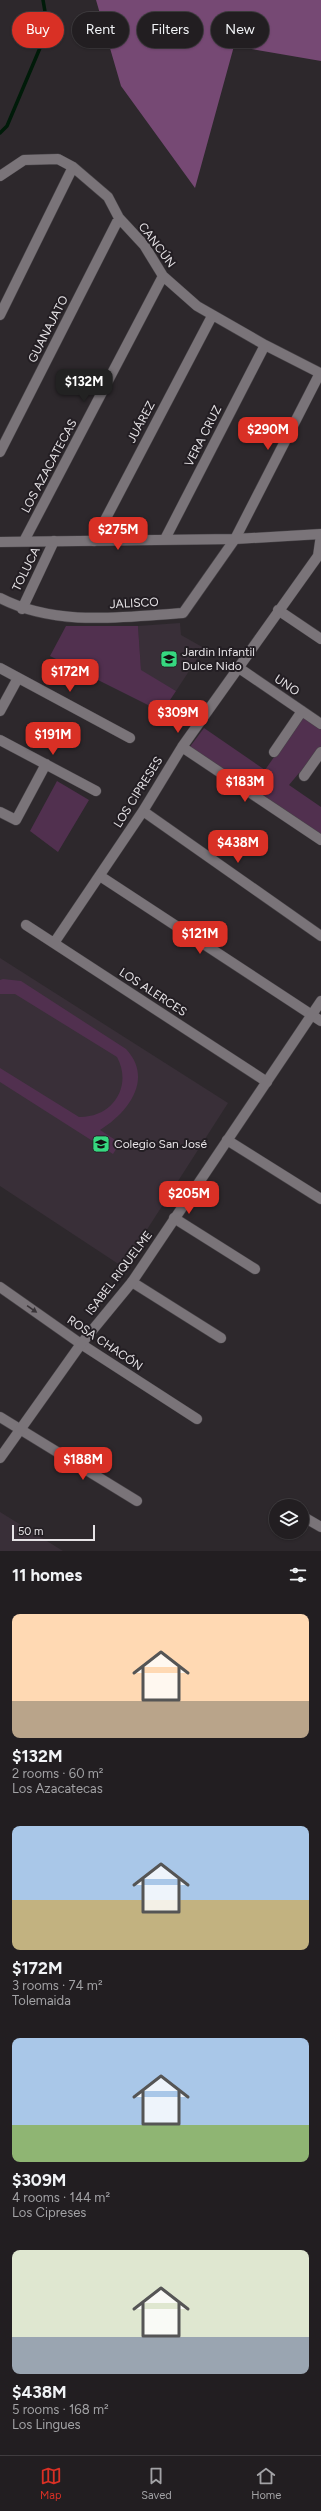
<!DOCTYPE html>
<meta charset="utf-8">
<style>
:root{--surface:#221e21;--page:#2e2b2e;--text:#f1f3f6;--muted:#a2a2a5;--line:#3f3c3f;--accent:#d93025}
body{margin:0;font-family:Figtree,sans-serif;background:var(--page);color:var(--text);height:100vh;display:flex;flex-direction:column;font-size:15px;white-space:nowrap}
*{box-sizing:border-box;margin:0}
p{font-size:13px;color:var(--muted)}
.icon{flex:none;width:22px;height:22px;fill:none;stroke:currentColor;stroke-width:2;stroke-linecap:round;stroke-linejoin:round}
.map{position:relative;height:1551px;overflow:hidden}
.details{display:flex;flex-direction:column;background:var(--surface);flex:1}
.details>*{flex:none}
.banner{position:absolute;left:12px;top:12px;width:297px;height:36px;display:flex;gap:8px}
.tools{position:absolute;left:269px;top:1499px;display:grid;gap:8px}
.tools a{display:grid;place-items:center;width:40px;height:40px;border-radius:50%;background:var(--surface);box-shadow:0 1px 3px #0004,0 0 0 1px var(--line);font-size:20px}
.scale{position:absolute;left:12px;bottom:10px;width:83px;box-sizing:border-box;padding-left:4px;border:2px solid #e6e3e6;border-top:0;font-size:11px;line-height:14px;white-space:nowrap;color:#e6e3e6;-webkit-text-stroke:3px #231e23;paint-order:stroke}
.price{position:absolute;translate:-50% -34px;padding:0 9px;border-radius:8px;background:var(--accent);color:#fff;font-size:13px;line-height:26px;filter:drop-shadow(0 1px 2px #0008)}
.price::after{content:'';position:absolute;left:50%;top:24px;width:12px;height:9px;margin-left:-6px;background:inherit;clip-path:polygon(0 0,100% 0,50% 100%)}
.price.active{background:#222;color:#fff}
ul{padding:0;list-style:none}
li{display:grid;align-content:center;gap:8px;height:212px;padding:0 12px}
li span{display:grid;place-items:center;height:124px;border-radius:8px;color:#555}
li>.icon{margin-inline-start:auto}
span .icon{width:72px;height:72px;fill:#fffc;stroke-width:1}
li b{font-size:17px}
h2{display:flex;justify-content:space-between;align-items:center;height:48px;padding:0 12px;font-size:17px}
.chip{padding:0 14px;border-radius:18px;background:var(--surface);box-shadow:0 1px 3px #0004,0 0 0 1px var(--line);font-size:14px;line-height:36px}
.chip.active{background:var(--accent);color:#fff}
.tab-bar{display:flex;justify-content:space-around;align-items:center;height:56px;border-top:1px solid var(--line);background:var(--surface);font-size:11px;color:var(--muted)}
.tab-bar a{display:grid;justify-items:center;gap:2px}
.tab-bar .active{color:var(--accent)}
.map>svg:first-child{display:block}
.built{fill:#392f38}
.green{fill:#51304f}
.forest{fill:#764974}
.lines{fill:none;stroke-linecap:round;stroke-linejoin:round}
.stream{stroke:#001b09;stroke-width:3.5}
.street-casing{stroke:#474347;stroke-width:11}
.secondary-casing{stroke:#474347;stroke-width:11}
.street{stroke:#7a7479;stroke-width:10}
.secondary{stroke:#7a7479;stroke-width:10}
.oneway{fill:#393438}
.labels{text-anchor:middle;stroke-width:4;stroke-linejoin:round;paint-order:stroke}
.street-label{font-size:12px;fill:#e6e3e6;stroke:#231e23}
.poi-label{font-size:12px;fill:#e6e3e6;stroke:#231e23;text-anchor:start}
</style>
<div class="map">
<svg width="321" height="1551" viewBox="0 0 321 1551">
<rect width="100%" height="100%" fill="#2d282c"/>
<path class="built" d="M180 623 181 635 204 648 176 691 141 671 138 626Z
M0 958 228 1103 123 1267 0 1186Z
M0 1512 63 1551H0Z"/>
<path class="green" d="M66 626H138L141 670 176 691 162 712 50 656Z
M302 717 321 729V747L301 775 299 773 289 785 321 807V837L189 748 204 728 265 770Z
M57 781 89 800 58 852 30 831Z
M3 979 21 981 126 1049C154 1079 128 1113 100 1130L120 1143 113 1154 0 1082V1068L79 1117C112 1118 133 1087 117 1057L15 994H0V980Z"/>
<path class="forest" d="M96 0H321V61L234 46 195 188 121 86Z"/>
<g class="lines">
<path class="stream" d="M0 133 7 126 48 29 43 0"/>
<g class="street-casing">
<path id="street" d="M0 176 24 160 58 159 73 167 108 197 119 218 144 245 163 276 197 306 265 345 320 373 235 539 183 613C122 617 56 627 0 598
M0 315 73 167
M0 452 119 218
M165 539 265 345
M24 541 163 276
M94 541 212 316
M22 609 54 541
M278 610 321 639
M0 668 130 738
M239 668 321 724
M0 711 18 678
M0 740 96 791
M182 747 321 840
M274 752 302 711
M304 776 321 752
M143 811 321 936
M0 812 16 820 46 764
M100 876 321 1021
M26 925 267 1082
M54 943 143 811 182 747 318 556 321 535
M227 1140 321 1199
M174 1218 255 1269
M132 1282 221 1338
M0 1287 81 1344 197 1419
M0 1417 137 1501
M302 1516 321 1527"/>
</g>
<g class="secondary-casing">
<path id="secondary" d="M0 542 235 539 321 534
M0 1458 81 1344 132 1282 321 1001"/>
</g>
<use href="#street" class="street"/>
<use href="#secondary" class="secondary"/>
</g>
<defs><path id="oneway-solid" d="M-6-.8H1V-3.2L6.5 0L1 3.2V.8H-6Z"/></defs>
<use class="oneway" href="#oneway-solid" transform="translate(32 1309) rotate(35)"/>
<defs>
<g id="school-square" transform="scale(0.9)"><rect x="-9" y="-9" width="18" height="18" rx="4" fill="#36d880" stroke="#231e23"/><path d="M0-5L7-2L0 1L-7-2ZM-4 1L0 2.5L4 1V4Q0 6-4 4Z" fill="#111"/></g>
</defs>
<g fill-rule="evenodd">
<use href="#school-square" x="169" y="659"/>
<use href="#school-square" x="101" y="1144"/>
</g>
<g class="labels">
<g class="street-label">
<text transform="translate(157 245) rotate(53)" y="4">CANCÚN</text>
<text transform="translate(48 329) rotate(-63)" y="4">GUANAJATO</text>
<text transform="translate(141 422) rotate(-62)" y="4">JUÁREZ</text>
<text transform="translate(203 436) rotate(-63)" y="4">VERA CRUZ</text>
<text transform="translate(49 466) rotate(-62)" y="4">LOS AZACATECAS</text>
<text transform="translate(26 569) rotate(-64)" y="4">TOLUCA</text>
<text transform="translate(134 603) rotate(-3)" y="4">JALISCO</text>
<text transform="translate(287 685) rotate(34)" y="4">UNO</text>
<text transform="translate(138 792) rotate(-58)" y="4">LOS CIPRESES</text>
<text transform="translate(153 992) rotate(33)" y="4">LOS ALERCES</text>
<text transform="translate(119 1273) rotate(-53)" y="4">ISABEL RIQUELME</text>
<text transform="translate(105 1343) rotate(34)" y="4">ROSA CHACÓN</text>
</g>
<g class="poi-label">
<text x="182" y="656">Jardin Infantil<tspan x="182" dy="14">Dulce Nido</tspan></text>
<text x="114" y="1148">Colegio San José</text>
</g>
</g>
</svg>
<div class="tools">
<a><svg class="icon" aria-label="layers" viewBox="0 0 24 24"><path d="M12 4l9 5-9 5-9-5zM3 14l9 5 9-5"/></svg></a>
</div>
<div class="scale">50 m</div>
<b class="price active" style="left:84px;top:403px">$132M</b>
<b class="price" style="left:268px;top:451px">$290M</b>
<b class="price" style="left:118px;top:551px">$275M</b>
<b class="price" style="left:70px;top:693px">$172M</b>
<b class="price" style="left:178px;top:734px">$309M</b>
<b class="price" style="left:53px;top:756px">$191M</b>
<b class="price" style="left:245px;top:803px">$183M</b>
<b class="price" style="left:238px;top:864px">$438M</b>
<b class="price" style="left:200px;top:955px">$121M</b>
<b class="price" style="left:189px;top:1215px">$205M</b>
<b class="price" style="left:83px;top:1481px">$188M</b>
<div class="banner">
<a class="chip active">Buy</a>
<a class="chip">Rent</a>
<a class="chip">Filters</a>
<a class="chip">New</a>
</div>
</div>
<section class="details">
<h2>11 homes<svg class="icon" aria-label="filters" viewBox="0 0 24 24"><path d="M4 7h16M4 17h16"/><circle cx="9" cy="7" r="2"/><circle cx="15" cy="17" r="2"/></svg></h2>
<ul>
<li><span style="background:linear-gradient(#ffd9b3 70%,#b9a48a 0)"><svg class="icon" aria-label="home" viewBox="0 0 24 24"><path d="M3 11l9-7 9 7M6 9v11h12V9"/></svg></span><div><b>$132M</b><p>2 rooms · 60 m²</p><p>Los Azacatecas</p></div></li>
<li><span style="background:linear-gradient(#a9c7e8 60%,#c2b280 0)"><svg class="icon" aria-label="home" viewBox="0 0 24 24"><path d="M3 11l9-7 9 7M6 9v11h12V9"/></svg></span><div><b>$172M</b><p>3 rooms · 74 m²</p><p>Tolemaida</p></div></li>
<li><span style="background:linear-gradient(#a9c7e8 70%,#8fb573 0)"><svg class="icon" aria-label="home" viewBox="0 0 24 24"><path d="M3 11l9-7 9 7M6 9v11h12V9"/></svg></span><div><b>$309M</b><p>4 rooms · 144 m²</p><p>Los Cipreses</p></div></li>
<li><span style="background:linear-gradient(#dfe7d0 70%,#9aa5b1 0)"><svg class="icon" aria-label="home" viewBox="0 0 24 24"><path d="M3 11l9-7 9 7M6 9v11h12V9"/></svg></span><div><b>$438M</b><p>5 rooms · 168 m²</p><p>Los Lingues</p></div></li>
</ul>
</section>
<nav class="tab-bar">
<a class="active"><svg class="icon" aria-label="map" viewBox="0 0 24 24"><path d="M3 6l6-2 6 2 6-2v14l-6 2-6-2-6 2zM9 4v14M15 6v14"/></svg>Map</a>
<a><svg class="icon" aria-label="saved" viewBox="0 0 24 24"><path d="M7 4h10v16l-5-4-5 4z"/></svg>Saved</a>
<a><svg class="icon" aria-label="home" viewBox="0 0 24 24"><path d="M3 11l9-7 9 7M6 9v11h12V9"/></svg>Home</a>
</nav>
